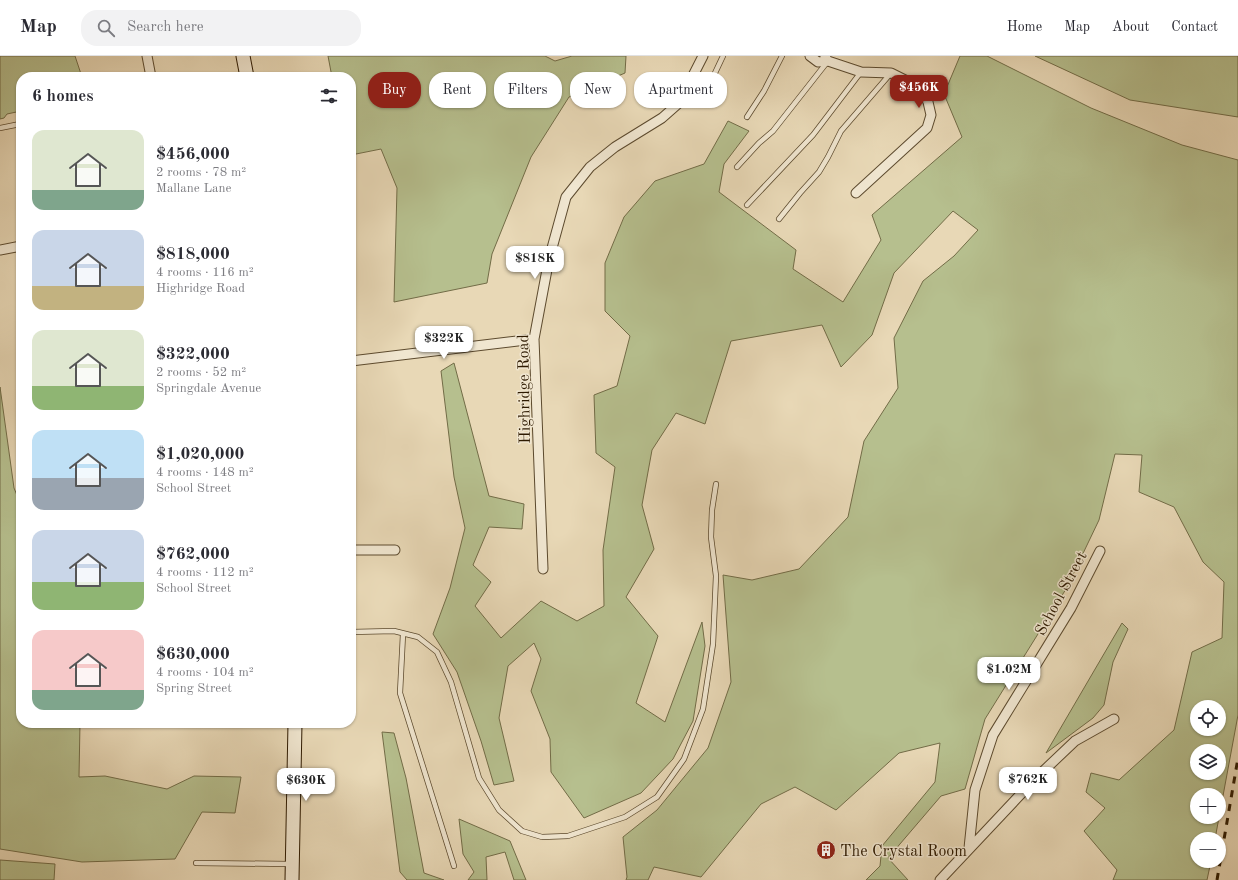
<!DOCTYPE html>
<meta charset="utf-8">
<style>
:root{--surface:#fff;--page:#f2f2f3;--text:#2b2b33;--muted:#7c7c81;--line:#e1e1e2;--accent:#8f2418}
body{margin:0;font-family:"Old Standard TT",serif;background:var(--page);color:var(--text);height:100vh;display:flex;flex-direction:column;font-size:15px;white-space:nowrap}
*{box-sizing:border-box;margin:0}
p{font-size:13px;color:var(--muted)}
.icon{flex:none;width:22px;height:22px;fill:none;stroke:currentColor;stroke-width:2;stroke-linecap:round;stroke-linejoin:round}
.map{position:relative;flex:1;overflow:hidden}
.details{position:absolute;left:16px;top:16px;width:340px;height:656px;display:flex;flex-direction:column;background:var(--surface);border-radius:16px;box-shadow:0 1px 3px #0004}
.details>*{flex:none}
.hud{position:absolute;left:368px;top:16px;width:380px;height:36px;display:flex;gap:8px}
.fabs{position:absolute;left:1190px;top:644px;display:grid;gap:8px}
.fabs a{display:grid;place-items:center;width:36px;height:36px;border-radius:50%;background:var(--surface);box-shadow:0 1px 3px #0004;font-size:20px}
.price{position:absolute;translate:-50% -34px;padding:0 9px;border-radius:8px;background:#fff;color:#222;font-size:13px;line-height:26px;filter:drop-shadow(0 1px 2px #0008)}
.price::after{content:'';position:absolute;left:50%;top:24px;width:12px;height:9px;margin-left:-6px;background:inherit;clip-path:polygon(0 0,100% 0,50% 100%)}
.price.selected{background:var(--accent);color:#fff}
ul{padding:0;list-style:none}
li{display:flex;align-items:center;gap:12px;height:100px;padding:0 16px}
li span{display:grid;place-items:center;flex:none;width:112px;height:80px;border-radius:12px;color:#555}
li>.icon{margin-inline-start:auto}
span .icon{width:48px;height:48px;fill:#fffc;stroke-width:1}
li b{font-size:17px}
h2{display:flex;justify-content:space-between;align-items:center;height:48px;padding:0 16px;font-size:17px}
.chip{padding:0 14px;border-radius:16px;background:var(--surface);box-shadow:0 1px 3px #0004;font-size:14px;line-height:36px}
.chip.selected{background:var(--accent);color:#fff}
header{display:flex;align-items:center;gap:24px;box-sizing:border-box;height:56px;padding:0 20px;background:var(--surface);border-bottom:1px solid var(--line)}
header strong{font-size:19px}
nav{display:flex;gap:22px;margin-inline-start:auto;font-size:14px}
.search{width:280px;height:36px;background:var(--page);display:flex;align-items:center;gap:10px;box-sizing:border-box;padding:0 14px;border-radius:16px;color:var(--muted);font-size:15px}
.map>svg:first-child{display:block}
.green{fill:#b6bf8e;stroke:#726c47;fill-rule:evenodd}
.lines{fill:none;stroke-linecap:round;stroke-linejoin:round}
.lane-casing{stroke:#5c4a2e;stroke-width:6}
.street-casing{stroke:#5c4a2e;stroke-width:11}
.secondary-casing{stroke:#2e1a00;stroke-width:15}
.lane{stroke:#f0e6d0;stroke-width:4.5}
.street{stroke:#f0e6d0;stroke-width:9}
.secondary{stroke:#f0e6d0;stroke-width:13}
.rail{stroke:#2e1a00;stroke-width:3;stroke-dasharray:7 7;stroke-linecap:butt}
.labels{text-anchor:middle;stroke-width:3;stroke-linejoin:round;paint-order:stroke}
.street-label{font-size:16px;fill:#2e1a00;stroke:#f0e6d0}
.poi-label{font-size:16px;fill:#2e1a00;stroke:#f0e6d0;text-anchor:start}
</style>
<header>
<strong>Map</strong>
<div class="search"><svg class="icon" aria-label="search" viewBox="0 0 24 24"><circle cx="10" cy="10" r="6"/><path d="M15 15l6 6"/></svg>Search here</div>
<nav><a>Home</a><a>Map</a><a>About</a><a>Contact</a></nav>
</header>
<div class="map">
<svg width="1238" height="824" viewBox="0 0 1238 824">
<rect width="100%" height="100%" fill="#e8d8b6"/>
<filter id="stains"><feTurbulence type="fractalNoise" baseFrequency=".005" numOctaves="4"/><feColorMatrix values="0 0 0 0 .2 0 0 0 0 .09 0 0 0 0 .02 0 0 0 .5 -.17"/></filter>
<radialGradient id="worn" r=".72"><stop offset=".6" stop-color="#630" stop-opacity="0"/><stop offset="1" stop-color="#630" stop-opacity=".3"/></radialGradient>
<path class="green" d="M0 0H75L82 21H21V55L7 58 4 62 0 63Z
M328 0H545L555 5 572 0H626L625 17 569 41 531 101 492 198 487 227 394 246 397 132 381 93 351 99V21H332Z
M960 0H987L1091 52 1182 89 1238 104V659L1215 783H1197V805H1211L1207 824H1113L1117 814 1084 775 1105 752 1086 736 1091 717 1119 724 1174 674 1192 596 1222 582 1224 526 1203 506 1174 451 1139 436 1142 399 1115 398 1099 464 1066 533 985 663 965 733 941 740 888 802 908 824H866L880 810 882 790 935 726 940 687 899 697 836 754 795 731 761 748 701 821 654 811 648 824H626L627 821 623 781 657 754 708 692 731 626 723 519 752 524 799 513 848 461 864 385 898 332 894 282 923 225 954 200 978 174 953 155 894 217 872 279 841 311 822 269 731 285 705 368 676 357 652 394 642 449 654 493 626 541 658 580 636 647 665 666 702 566 705 590 693 665 673 703 641 737 584 762 551 716 550 683 531 635 541 603 534 587 508 610 499 662 514 725 494 729 481 685 457 616 433 578 450 532 465 472 454 421 441 315 454 307 489 440 524 448 522 473 489 471 473 509 491 526 475 550 501 582 541 545 577 565 604 550 603 494 615 411 596 397 594 339 617 330 630 280 605 255V207L624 161 655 125 704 108 728 65 749 75 724 108 719 136 796 194 793 213 843 246 881 184 872 159 962 81 944 38ZM1197 651H1219V673H1197ZM1197 695H1219V717H1197ZM1197 739H1219V761H1197Z
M1035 0H1238V61L1130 44Z
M0 331 14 432 21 449V667H80L79 721 105 720 167 733 194 720 241 721 235 757 202 756 175 803 82 806 0 793Z
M1122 567 1128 573 1113 606 1104 649 1093 662 1046 697Z
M382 676 394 677 406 722 424 817 444 824H407L400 816Z
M459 763 510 785 526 824H514L505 796 486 801 487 824H468L474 816 463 798Z
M0 804 55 808 54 824H0Z"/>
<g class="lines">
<g class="lane-casing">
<path id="lane" d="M715 17 723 0
M747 61 764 35 782 0
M0 72 20 68 21 75
M737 111 759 87 773 75 828 5
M747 149 813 79 861 16
M779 163 800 137 819 116 828 101 841 75 891 17
M351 576 394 575 418 581 437 596 451 626 479 722 499 754 522 775 542 781 568 780 625 761 657 741 684 703 703 653 713 588 716 520 711 481 712 454 716 428
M403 578 400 637 454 810
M196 807 290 808"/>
</g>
<g class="street-casing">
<path id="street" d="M147 0 151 21
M810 0 818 6 828 5 825 1
M828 5 861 16 891 17 913 28 924 38 928 46 931 59 927 72 856 137
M0 194 21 190
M351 305 534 283
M351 494H395
M543 513 534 283 549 203 566 141 590 111 615 91 662 62 679 47 703 0
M969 792 975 734 993 679 1071 552 1100 495
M940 824 1036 722 1075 685 1114 663"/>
</g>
<g class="secondary-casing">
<path id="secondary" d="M243 0 247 21
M292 824 295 667"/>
</g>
<use href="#lane" class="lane"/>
<use href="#street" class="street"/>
<use href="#secondary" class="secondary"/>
<path class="rail" d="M1217 824 1238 702"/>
</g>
<defs>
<g id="building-disc" transform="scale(1)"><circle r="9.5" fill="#8f2418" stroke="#f0e6d0"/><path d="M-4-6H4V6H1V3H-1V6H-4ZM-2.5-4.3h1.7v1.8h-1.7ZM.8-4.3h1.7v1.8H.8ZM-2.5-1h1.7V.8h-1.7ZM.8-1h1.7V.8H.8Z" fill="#fff"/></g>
</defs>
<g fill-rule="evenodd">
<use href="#building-disc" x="826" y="794"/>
</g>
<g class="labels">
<g class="street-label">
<text transform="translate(523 333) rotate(-91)" y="6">Highridge Road</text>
<text transform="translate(1060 537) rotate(-62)" y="6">School Street</text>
</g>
<g class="poi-label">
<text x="840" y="800">The Crystal Room</text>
</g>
</g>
<rect width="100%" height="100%" filter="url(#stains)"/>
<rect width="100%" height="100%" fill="url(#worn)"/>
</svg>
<div class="fabs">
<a><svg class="icon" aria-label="locate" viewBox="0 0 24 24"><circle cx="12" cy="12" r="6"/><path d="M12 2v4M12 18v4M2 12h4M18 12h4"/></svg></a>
<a><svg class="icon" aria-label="layers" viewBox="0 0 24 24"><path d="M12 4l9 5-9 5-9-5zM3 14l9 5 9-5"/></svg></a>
<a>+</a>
<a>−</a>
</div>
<b class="price selected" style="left:919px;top:53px">$456K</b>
<b class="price" style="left:535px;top:224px">$818K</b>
<b class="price" style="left:444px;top:304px">$322K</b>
<b class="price" style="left:1009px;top:635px">$1.02M</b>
<b class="price" style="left:1028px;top:745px">$762K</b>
<b class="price" style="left:306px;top:746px">$630K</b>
<div class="hud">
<a class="chip selected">Buy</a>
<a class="chip">Rent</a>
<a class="chip">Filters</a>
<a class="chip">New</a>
<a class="chip">Apartment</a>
</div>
<section class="details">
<h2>6 homes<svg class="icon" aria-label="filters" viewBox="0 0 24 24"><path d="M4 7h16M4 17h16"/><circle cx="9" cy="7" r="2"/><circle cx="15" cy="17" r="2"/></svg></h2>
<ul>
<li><span style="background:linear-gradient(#dfe7d0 75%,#7fa58c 0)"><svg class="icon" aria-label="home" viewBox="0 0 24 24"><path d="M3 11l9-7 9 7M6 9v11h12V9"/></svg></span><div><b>$456,000</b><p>2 rooms · 78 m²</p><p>Mallane Lane</p></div></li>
<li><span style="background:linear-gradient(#c9d6e8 70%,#c2b280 0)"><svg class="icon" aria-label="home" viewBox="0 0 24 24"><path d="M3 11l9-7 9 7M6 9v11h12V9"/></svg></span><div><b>$818,000</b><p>4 rooms · 116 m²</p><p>Highridge Road</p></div></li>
<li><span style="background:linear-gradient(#dfe7d0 70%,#8fb573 0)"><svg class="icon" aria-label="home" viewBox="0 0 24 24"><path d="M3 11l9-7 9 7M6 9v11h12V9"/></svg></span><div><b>$322,000</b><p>2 rooms · 52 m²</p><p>Springdale Avenue</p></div></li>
<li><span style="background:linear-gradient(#bfe0f5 60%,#9aa5b1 0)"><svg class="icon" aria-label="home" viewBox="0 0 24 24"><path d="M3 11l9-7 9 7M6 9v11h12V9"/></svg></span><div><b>$1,020,000</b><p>4 rooms · 148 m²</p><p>School Street</p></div></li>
<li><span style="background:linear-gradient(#c9d6e8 65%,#8fb573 0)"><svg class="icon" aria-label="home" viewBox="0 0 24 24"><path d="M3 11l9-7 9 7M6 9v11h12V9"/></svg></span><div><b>$762,000</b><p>4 rooms · 112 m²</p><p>School Street</p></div></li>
<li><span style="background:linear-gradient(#f6c9c9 75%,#7fa58c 0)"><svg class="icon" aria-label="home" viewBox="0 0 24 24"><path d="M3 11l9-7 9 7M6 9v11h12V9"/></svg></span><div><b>$630,000</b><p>4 rooms · 104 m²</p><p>Spring Street</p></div></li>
</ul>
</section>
</div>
